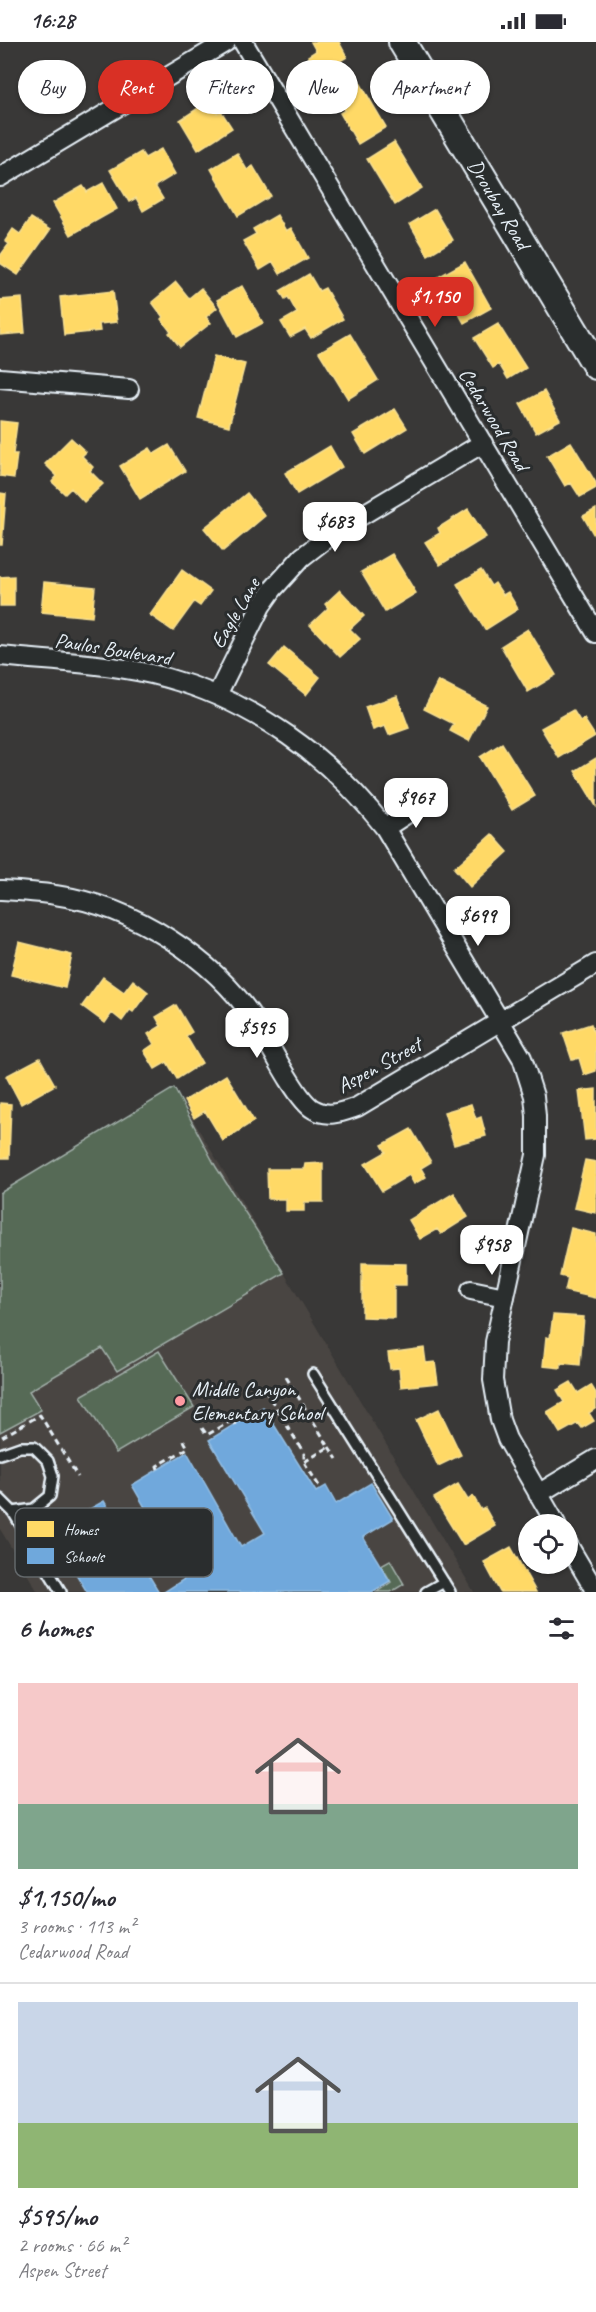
<!DOCTYPE html>
<meta charset="utf-8">
<style>
:root{--surface:#fff;--page:#f2f2f3;--text:#2b2b33;--muted:#7c7c81;--line:#e1e1e2;--accent:#d93025}
body{margin:0;font-family:Caveat,sans-serif;background:var(--page);color:var(--text);height:100vh;display:flex;flex-direction:column;font-size:22px;white-space:nowrap}
*{box-sizing:border-box;margin:0}
p{font-size:20px;color:var(--muted)}
.icon{flex:none;width:33px;height:33px;fill:none;stroke:currentColor;stroke-width:2;stroke-linecap:round;stroke-linejoin:round}
.map{position:relative;height:1550px;overflow:hidden}
.drawer{display:flex;flex-direction:column;background:var(--surface);flex:1}
.drawer>*{flex:none}
.guide{position:absolute;left:18px;top:18px;width:561px;height:54px;display:flex;gap:12px}
.tools{position:absolute;left:518px;top:1472px;display:grid;gap:12px}
.tools a{display:grid;place-items:center;width:60px;height:60px;border-radius:50%;background:var(--surface);box-shadow:0 2px 4px #0004;font-size:30px}
.price{position:absolute;translate:-50% -51px;padding:0 14px;border-radius:12px;background:#fff;color:#222;font-size:20px;line-height:39px;filter:drop-shadow(0 2px 3px #0008)}
.price::after{content:'';position:absolute;left:50%;top:36px;width:18px;height:14px;margin-left:-9px;background:inherit;clip-path:polygon(0 0,100% 0,50% 100%)}
.price.selected{background:var(--accent);color:#fff}
ul{padding:0;list-style:none}
li{display:grid;align-content:center;gap:12px;height:318px;padding:0 18px}
li+li{border-top:2px solid var(--line)}
li span{display:grid;place-items:center;height:186px;border-radius:0px;color:#555}
li>.icon{margin-inline-start:auto}
span .icon{width:108px;height:108px;fill:#fffc;stroke-width:1}
li b{font-size:26px}
h2{display:flex;justify-content:space-between;align-items:center;height:72px;padding:0 18px;font-size:26px}
.tag{padding:0 21px;border-radius:27px;background:var(--surface);box-shadow:0 2px 4px #0004;font-size:21px;line-height:54px}
.tag.selected{background:var(--accent);color:#fff}
.status{display:flex;justify-content:space-between;align-items:center;height:42px;padding:0 30px;background:var(--surface);direction:ltr}
.status svg{height:16px;fill:currentColor}
.map>svg:first-child{display:block}
.built{fill:#4a4542}
.green{fill:#576b57;stroke:#a0aea8;stroke-width:1.5}
.homes{fill:#ffd966;stroke:#f8e092;stroke-width:1.5}
.schools{fill:#6fa8dc;stroke:#93bee4;stroke-width:1.5}
.lines{fill:none;stroke-linecap:round;stroke-linejoin:round}
.lane-casing{stroke:#e8f1f8;stroke-width:14}
.street-casing{stroke:#e8f1f8;stroke-width:22}
.secondary-casing{stroke:#e8f1f8;stroke-width:30}
.path{stroke:#e8f1f8;stroke-width:3;stroke-dasharray:6 4.5;stroke-linecap:butt}
.lane{stroke:#2a2d2e;stroke-width:9}
.street{stroke:#2a2d2e;stroke-width:18}
.secondary{stroke:#2a2d2e;stroke-width:26}
.poi-dot{fill:#ff9aa2;stroke:#2a2d2e;stroke-width:2}
.labels{text-anchor:middle;stroke-width:6;stroke-linejoin:round;paint-order:stroke}
.street-label{font-size:21px;fill:#e8f1f8;stroke:#2a2d2e}
.poi-label{font-size:21px;fill:#e8f1f8;stroke:#2a2d2e;text-anchor:start}
.key{fill:#2a2d2e;stroke:#63686b;stroke-width:1.5}
.key-label{font-size:16px;fill:#e8f1f8}
</style>
<div class="status"><b>16:28</b><svg viewBox="0 0 49 12"><path d="M0 12V9h3v3zM5 12V6h3v6zM10 12V3h3v9zM15 12V0h3v12zM26 1h20v11H26zM47 4h2v5h-2z"/></svg></div>
<div class="map">
<svg width="596" height="1550" viewBox="0 0 596 1550">
<rect width="100%" height="100%" fill="#393837"/>
<filter id="ink" filterUnits="userSpaceOnUse"><feTurbulence type="fractalNoise" baseFrequency=".0167" numOctaves="2"/><feDisplacementMap in="SourceGraphic" scale="12" xChannelSelector="R" yChannelSelector="G"/><feConvolveMatrix kernelMatrix="1 2 1 2 8 2 1 2 1" color-interpolation-filters="sRGB"/></filter>
<g filter="url(#ink)">
<path class="built" d="M174 1046 474 1550H38L0 1487V1151Z"/>
<path class="green" d="M174 1046 216 1125 284 1231 117 1329 102 1306 29 1349 41 1368 0 1390V1151Z
M159 1309 194 1365 116 1411 81 1354Z
M390 1518 404 1542 391 1550H377L391 1540 381 1523Z"/>
<path class="homes" d="M311 0H339L347 15 318 32 308 14 316 9Z
M359 39 386 85 358 102 340 71 345 68 336 53Z
M209 59 217 71 221 69 232 86 198 108 180 78Z
M394 100 422 146 395 163 367 117Z
M161 107 175 132 155 144 163 157 143 169 136 156 129 160 110 128 141 110 145 116Z
M237 111 247 128 253 124 271 154 238 174 211 127Z
M103 141 117 167 71 193 53 161 83 144 87 150Z
M435 167 453 198 428 213 410 182Z
M277 173 286 189 291 186 308 216 280 232 273 220 260 228 243 199 256 192 253 187Z
M31 176 50 188 18 233 0 221V214L9 202 5 199 13 187 20 192Z
M465 220 491 266 464 281 438 235Z
M309 232 319 249 325 246 343 277 311 296 305 287 290 295 281 280 297 271 288 255 285 257 280 249Z
M176 240 189 256 201 246 217 266 206 275 211 281 180 305 169 291 171 290 161 277 163 275 152 260Z
M242 244 263 281 237 295 217 258Z
M113 249 117 280 99 282 100 289 64 293 60 255Z
M22 256 25 291 0 293V258Z
M498 282 526 326 508 337 499 322 493 326 474 296Z
M350 292 378 338 348 357 319 310Z
M214 314 245 322 229 384 198 376Z
M544 349 560 378 536 391 520 362Z
M395 367 407 386 365 412 353 392Z
M0 379 17 381 13 412H17L14 436 0 434Z
M71 396 86 410 82 414 93 425 90 429 103 442 84 460 71 446 65 452 52 440 57 434 45 422Z
M571 400 596 441V446L580 455 571 441 565 444 547 414Z
M169 403 185 429 140 457 120 424 150 406 154 412Z
M330 404 342 425 297 452 285 431Z
M0 451 6 452 2 503H0Z
M247 451 265 474 223 509 204 486Z
M468 467 486 495 440 523 425 500 440 491 438 486Z
M596 467V497L583 474Z
M392 512 416 551 385 570 361 530Z
M182 528 211 549 200 564 194 560 173 589 150 573Z
M481 528 491 544 495 541 503 553 508 550 518 567 485 588 457 542Z
M14 534V564H0V535Z
M44 540 95 545 92 575 41 570Z
M340 548 364 574 350 587 360 597 340 615 310 583 328 566 325 562Z
M528 587 556 633 528 650 501 604Z
M284 605 320 635 306 653 269 623Z
M438 639 487 664 469 699 450 689 454 682 424 667Z
M397 654 409 686 389 693 385 684 373 688 365 665Z
M573 668 580 679 584 677 595 694 559 716 541 686Z
M502 701 535 754 512 768 480 715Z
M596 716V764L575 729Z
M492 792 508 810 470 845 454 826Z
M19 900 72 913 65 946 11 933Z
M103 935 124 950 133 938 148 950 133 970 130 968 122 979 112 971 105 981 82 964Z
M176 963 192 990 186 994 202 1021 177 1037 167 1020 155 1027 144 1009 154 1002 148 992 161 984 156 975Z
M591 982 596 998V1029L584 1033 579 1016 572 1018 563 991Z
M40 1016 55 1043 21 1062 6 1034Z
M226 1033 254 1079 223 1099 205 1069 194 1076 184 1059Z
M596 1047V1097L585 1098 579 1049Z
M0 1061 11 1062 9 1116H0Z
M471 1062 476 1077 481 1075 486 1094 454 1103 444 1070Z
M411 1087 431 1120 421 1126 426 1135 414 1142 409 1133 382 1149 365 1122 386 1110 382 1103Z
M585 1118 596 1120V1171L574 1166Z
M323 1121V1160H304V1169H286V1157H268L267 1127H304L305 1122Z
M454 1151 468 1175 441 1192 437 1187 420 1197 409 1178Z
M571 1186 596 1192V1256L565 1249 568 1236 560 1234Z
M362 1221 406 1222V1243H394V1276L362 1275Z
M553 1273 584 1275 580 1323 561 1321V1326L543 1324 546 1295 550 1296Z
M424 1306 426 1321 435 1320 438 1341 401 1345 399 1326 390 1327 388 1311Z
M571 1340 578 1351 591 1343 596 1351V1366L589 1371 594 1379 582 1386 578 1381 560 1391 547 1370 564 1360 557 1348Z
M439 1367 461 1413 438 1424 416 1378Z
M458 1442 468 1458 473 1454 481 1468 485 1466 495 1484 463 1503 434 1456Z
M511 1505 536 1550H500L484 1520Z"/>
<path class="schools" d="M263 1365 316 1450 326 1444 336 1462 371 1441 393 1477 363 1495 390 1539 372 1550H164L186 1536 132 1443 187 1410 241 1505 265 1491 209 1398Z
M104 1459 159 1550H87L50 1489Z"/>
<g class="lines">
<g class="lane-casing">
<path id="lane" d="M313 1332 450 1550
M0 1412 20 1405H34L48 1419 53 1434 50 1454 34 1467 13 1470 0 1457
M13 1470 61 1550
M426 1550 444 1540"/>
</g>
<g class="street-casing">
<path id="street" d="M243 0 596 591
M0 135 226 0
M0 336 129 347
M0 614C56 620 113 621 167 636 254 660 330 715 385 786L522 1016 534 1054 536 1074V1113L495 1300 493 1338 500 1378 507 1397 556 1482
M217 653 261 564 273 547 302 515 337 488 483 401
M385 786 428 758
M0 848C18 849 37 850 55 853 133 864 215 916 258 983 269 1002 297 1058 313 1067 328 1076 342 1070 357 1065L596 922
M471 1248 505 1255
M538 1452 596 1417
M567 1501 596 1550"/>
</g>
<g class="secondary-casing">
<g id="secondary">
<path id="s1" d="M402 0 596 324"/>
</g>
</g>
<path class="path" d="M286 1335 329 1405 304 1420
M265 1348 304 1411V1420L321 1447
M202 1386 207 1393 233 1378 235 1383
M2 1395 40 1373 78 1435
M329 1405 337 1417
M158 1427 157 1424 188 1406 183 1397"/>
<use href="#lane" class="lane"/>
<use href="#street" class="street"/>
<use href="#secondary" class="secondary"/>
</g>
</g>
<circle class="poi-dot" cx="180" cy="1359" r="6"/>
<g class="labels">
<g class="street-label">
<text dy="7" stroke="none"><textPath href="#s1" startOffset="189">Droubay Road</textPath></text>
<text transform="translate(494 377) rotate(59)" y="7">Cedarwood Road</text>
<text transform="translate(235 571) rotate(-60)" y="7">Eagle Lane</text>
<text transform="translate(113 607) rotate(9)" y="7">Paulos Boulevard</text>
<text transform="translate(379 1023) rotate(-29)" y="7">Aspen Street</text>
</g>
<g class="poi-label">
<text x="192" y="1354">Middle Canyon<tspan x="192" dy="24">Elementary School</tspan></text>
</g>
</g>
<rect x="15" y="1466" width="198" height="69" rx="9" class="key"/>
<rect x="27" y="1479" width="27" height="16" fill="#ffd966"/>
<rect x="27" y="1506" width="27" height="16" fill="#6fa8dc"/>
<g class="key-label">
<text x="64" y="1493">Homes</text>
<text x="64" y="1520">Schools</text>
</g>
</svg>
<div class="tools">
<a><svg class="icon" aria-label="locate" viewBox="0 0 24 24"><circle cx="12" cy="12" r="6"/><path d="M12 2v4M12 18v4M2 12h4M18 12h4"/></svg></a>
</div>
<b class="price selected" style="left:435px;top:286px">$1,150</b>
<b class="price" style="left:335px;top:511px">$683</b>
<b class="price" style="left:416px;top:787px">$967</b>
<b class="price" style="left:478px;top:905px">$699</b>
<b class="price" style="left:257px;top:1017px">$595</b>
<b class="price" style="left:492px;top:1234px">$958</b>
<div class="guide">
<a class="tag">Buy</a>
<a class="tag selected">Rent</a>
<a class="tag">Filters</a>
<a class="tag">New</a>
<a class="tag">Apartment</a>
</div>
</div>
<section class="drawer">
<h2>6 homes<svg class="icon" aria-label="filters" viewBox="0 0 24 24"><path d="M4 7h16M4 17h16"/><circle cx="9" cy="7" r="2"/><circle cx="15" cy="17" r="2"/></svg></h2>
<ul>
<li><span style="background:linear-gradient(#f6c9c9 65%,#7fa58c 0)"><svg class="icon" aria-label="home" viewBox="0 0 24 24"><path d="M3 11l9-7 9 7M6 9v11h12V9"/></svg></span><div><b>$1,150/mo</b><p>3 rooms · 113 m²</p><p>Cedarwood Road</p></div></li>
<li><span style="background:linear-gradient(#c9d6e8 65%,#8fb573 0)"><svg class="icon" aria-label="home" viewBox="0 0 24 24"><path d="M3 11l9-7 9 7M6 9v11h12V9"/></svg></span><div><b>$595/mo</b><p>2 rooms · 66 m²</p><p>Aspen Street</p></div></li>
</ul>
</section>
